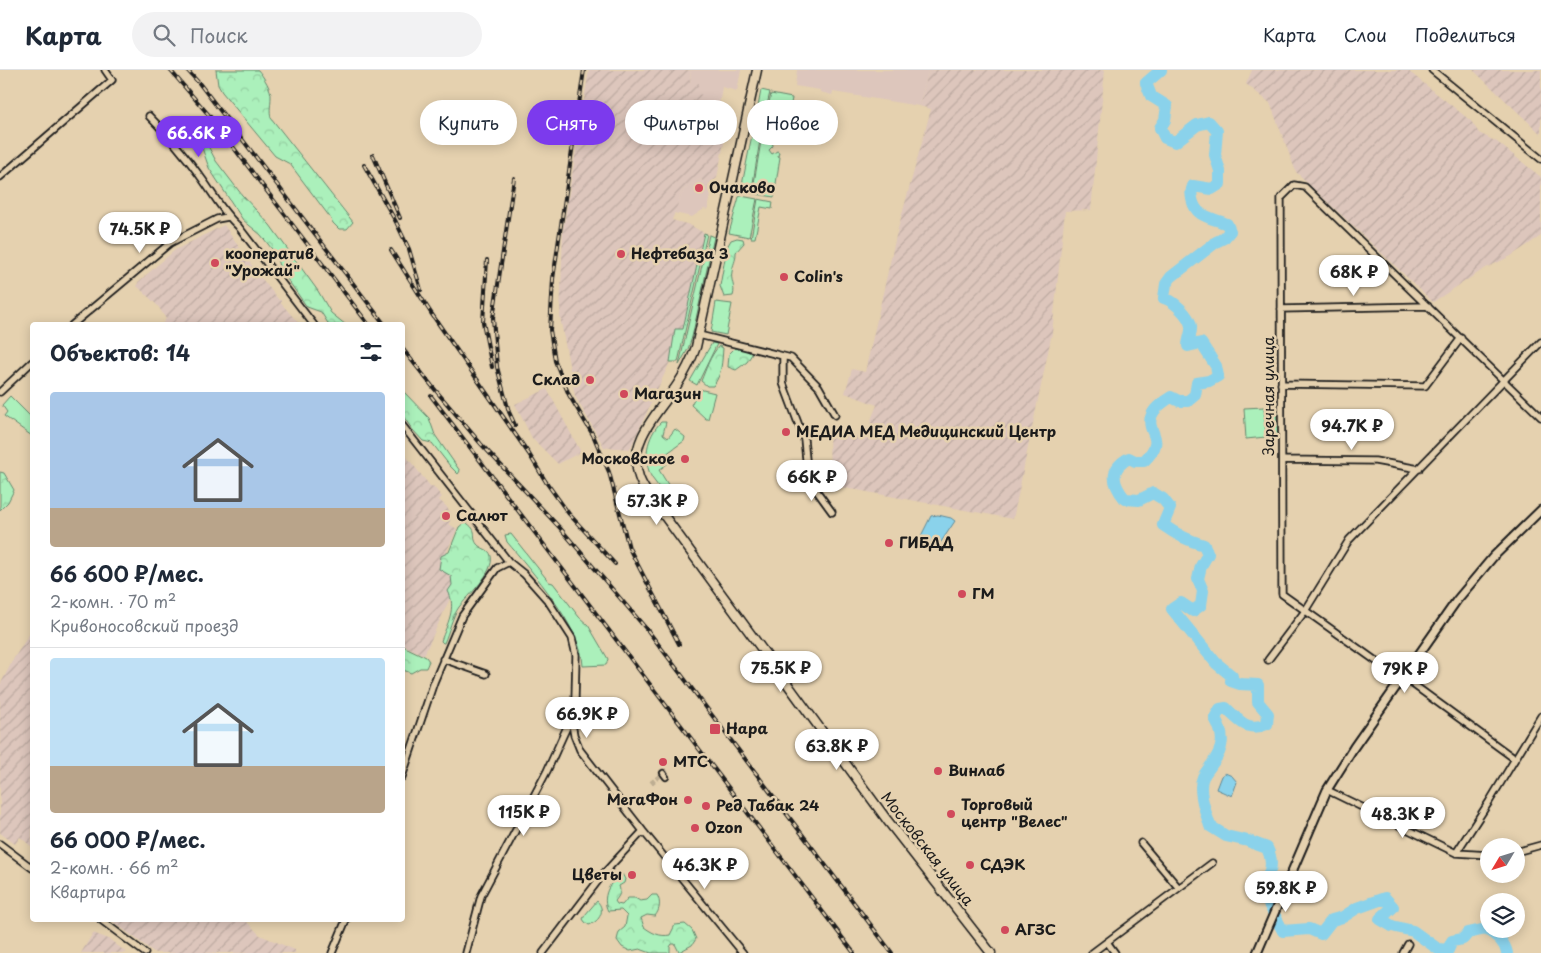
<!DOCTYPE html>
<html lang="ru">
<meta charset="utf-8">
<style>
:root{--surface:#fff;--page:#f2f2f3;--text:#1f2937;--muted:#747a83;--line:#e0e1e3;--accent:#7c3aed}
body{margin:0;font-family:"Playpen Sans",sans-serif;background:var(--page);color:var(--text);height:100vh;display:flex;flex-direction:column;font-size:19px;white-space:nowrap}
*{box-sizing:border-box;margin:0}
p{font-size:16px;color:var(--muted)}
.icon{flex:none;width:28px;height:28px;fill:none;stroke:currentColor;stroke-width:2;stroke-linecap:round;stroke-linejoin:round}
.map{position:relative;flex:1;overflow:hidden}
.details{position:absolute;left:30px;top:252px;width:375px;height:600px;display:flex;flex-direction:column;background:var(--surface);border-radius:5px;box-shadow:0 2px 12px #0003}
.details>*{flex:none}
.banner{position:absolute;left:420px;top:30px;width:475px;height:45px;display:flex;gap:10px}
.needle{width:32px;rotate:232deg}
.fabs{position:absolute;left:1480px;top:768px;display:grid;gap:10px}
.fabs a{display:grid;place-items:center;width:45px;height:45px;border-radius:50%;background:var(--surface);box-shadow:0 2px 12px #0003;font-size:25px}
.price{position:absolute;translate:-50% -42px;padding:0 11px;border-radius:18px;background:#fff;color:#222;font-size:16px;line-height:32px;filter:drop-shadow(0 1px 2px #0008)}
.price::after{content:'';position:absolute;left:50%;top:30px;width:15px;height:11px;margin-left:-8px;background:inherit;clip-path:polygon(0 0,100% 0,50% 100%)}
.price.current{background:var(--accent);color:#fff}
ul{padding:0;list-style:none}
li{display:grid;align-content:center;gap:10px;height:265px;padding:0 20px}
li+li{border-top:1px solid var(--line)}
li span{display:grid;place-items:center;height:155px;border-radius:5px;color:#555}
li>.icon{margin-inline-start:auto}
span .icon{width:90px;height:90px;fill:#fffc;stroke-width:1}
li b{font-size:21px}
h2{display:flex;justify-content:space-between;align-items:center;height:60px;padding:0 20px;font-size:21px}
.pill{padding:0 18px;border-radius:22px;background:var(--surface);box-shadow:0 2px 12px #0003;font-size:18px;line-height:45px}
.pill.current{background:var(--accent);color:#fff}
header{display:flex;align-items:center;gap:30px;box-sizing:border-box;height:70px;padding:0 25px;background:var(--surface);border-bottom:1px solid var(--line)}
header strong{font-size:24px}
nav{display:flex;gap:28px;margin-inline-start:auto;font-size:18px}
.search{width:350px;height:45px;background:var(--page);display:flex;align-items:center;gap:12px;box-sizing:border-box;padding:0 18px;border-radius:28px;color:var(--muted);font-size:19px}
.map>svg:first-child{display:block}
.built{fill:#ddc6bc}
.industrial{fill:url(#industrial-furrows)}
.green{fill:#abf0bb;stroke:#64866c}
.forest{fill:url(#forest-crowns);stroke:#64866c}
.park{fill:url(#park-dots);stroke:#64866c}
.water{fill:#8ad2eb;stroke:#5e8998}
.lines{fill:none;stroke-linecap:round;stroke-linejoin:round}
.river{stroke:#8ad2eb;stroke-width:12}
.pedestrian-tunnel{stroke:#bdad92;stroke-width:4.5;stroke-dasharray:4.5 2;stroke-linecap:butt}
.pedestrian-casing{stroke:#1c1c1c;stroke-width:8}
.minor-casing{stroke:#1c1c1c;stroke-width:9}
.tertiary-casing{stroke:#1c1c1c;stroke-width:11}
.secondary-casing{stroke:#1c1c1c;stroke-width:11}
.pedestrian{stroke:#e5d1af;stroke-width:4.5}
.minor{stroke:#e5d1af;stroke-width:5.5}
.tertiary{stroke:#e5d1af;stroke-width:7}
.secondary{stroke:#e5d1af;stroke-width:8}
.rail-casing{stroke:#1c1c1c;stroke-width:4}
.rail{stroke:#e5d1af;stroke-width:2;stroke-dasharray:5.5;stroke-linecap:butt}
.poi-dot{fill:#d1495b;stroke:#e5d1af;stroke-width:2}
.labels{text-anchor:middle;stroke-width:5;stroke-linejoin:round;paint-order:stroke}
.poi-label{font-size:15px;font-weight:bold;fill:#1c1c1c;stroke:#e5d1af;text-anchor:start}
.street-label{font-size:15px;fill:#1c1c1c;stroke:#e5d1af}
</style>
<header>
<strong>Карта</strong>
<div class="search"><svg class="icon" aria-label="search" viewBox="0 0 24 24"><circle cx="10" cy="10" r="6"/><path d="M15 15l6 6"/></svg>Поиск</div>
<nav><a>Карта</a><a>Слои</a><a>Поделиться</a></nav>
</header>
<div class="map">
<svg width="1541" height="883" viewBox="0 0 1541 883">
<defs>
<pattern id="industrial-furrows" width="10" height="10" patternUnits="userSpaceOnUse" patternTransform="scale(1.25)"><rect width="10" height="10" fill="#ddc6bc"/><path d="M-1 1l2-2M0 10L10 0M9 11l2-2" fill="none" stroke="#bdaaa1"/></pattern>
<pattern id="forest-crowns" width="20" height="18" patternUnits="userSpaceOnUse" patternTransform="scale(1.25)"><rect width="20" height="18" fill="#abf0bb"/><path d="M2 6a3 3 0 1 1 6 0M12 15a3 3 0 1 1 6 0" fill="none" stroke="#93cda0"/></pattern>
<pattern id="park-dots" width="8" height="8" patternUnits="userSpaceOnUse" patternTransform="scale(1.25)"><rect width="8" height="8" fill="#abf0bb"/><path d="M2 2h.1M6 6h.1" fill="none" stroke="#93cda0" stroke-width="1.8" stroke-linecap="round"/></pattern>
</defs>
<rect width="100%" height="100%" fill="#e5d1af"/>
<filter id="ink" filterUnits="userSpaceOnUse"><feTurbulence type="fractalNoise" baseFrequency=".02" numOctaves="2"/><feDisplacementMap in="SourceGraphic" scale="10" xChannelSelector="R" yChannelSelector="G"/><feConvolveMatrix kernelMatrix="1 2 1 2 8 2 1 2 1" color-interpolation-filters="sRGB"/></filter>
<g filter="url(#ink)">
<path class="built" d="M691 0H741L737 21 722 17 716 55 701 53 697 24 690 13Z
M797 0H929L919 36 833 22 832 25 820 22V20L795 16Z
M701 109 712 120 708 140 704 139 692 147 674 143 683 120Z"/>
<path class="industrial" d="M589 0H691L690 13H699L697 24 706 25 701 53 727 57 717 108 707 117 701 109 683 120 672 150 690 155 704 163 683 259H675L670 292 630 379 604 377 575 326 560 247 563 160Z
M929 0H1105L1091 140 1065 141 1052 263 1013 449 830 415 829 360 867 368 872 347 877 335 845 323 852 299 865 302 896 166 931 39 919 36Z
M1252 0H1407L1471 51 1479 63 1497 72 1541 107V166L1511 186 1484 199 1433 232 1296 102 1270 33 1246 14Z
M1473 0H1541V64Z
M224 155 255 200 279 230H281V233L300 255H161L166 249 158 236 137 216 138 212 175 180Z
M547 319 581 382 558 394 532 368 515 334Z
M402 381 431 417 433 416 442 427 439 430 446 436 451 443V446L449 454 457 459 443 490 464 498 424 585 403 575Z
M32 560V777L20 767 15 774 0 763V615L14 588Z
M111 850H245L260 865 295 880V883H155Z
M93 863 109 869 127 883H81Z"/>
<path class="green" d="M761 20 770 22 763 53 760 52 756 48Z
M771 24 792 28 789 45 780 43 778 52 772 55 764 53Z
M755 64H761L752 119 755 124 742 121 741 120 751 70 752 66Z
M762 65 768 66 772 70 773 76 769 80 772 84 777 81 779 82 778 86 780 87 774 127 757 124 753 119Z
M741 126 757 129 749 167 729 163 739 127Z
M758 129 773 132 772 139 761 137 755 168H751Z
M704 163 707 164 678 292H670L675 259H683Z
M709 165 714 167 692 267 688 279 679 295Z
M716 232 732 234 726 265 711 262Z
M712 273 717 274 697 315 690 311Z
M699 319 715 323 708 349H706L691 335Z
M10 326 32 348V366L4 346 7 342 2 335Z
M1264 337 1266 367 1246 369 1244 338Z
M661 352H666L663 364 668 368 675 359 685 367 684 371 666 384 671 391 659 400 672 421V423L667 425 664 424C660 419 656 413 652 408 642 390 647 366 661 352Z
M511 464 549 512 553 513 579 547 588 555 608 589 606 595 583 596C582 558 531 500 507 472L505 465Z
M597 831C606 840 600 851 589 855L585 852 583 849 585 845Z"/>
<path class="forest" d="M216 0H258C263 6 272 20 271 27 271 34 269 40 271 48L353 152 347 159H339L333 153 329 146 290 94 275 86 222 22 218 15Z
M200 72H206L216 91 242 125 270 155 318 221 331 243 346 255H329L321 242 307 237 280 199 275 183 261 165 243 150 209 98Z
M737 168 743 169 744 173 736 182C736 192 733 193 732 202 730 210 736 217 733 226L724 227 720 216 727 177 731 170Z
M719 276 723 278C722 291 722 305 713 316H707L701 311C706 299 710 286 719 276Z
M735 278 744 279 752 284 747 292 736 300 728 297 729 284Z
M403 321 429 348 435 365 460 401 458 404 450 396 432 373 423 371 412 359 403 346Z
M0 402 4 403 14 420 8 432 0 440Z
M465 452C480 461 471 466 477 474 482 480 489 478 491 486 495 502 468 526 459 537 452 547 449 562 444 573H443L441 571C447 554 457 538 448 521L452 515 451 506 439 499 441 486 449 482 459 457Z
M403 576 426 587 429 591 426 598H420L411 603 403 600Z
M622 804 625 809 624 813 619 816C621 822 620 825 615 831L617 834 622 835 628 828H635L640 831 647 830 652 825H657C661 832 660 840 655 846L647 845 641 848 644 857C652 863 660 867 670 865L675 855 685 854 692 860 696 869 692 875 679 882 675 874H672L670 877V883H651L640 879 630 881 622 877 617 870 619 862 625 857 627 846 621 840 608 841C601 828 609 811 622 804Z"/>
<path class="park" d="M1276 336 1278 367H1268L1266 337Z"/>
<path class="water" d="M938 445 951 448 955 451 941 472 933 478 924 471 921 466 931 446Z
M1225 703 1232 706 1237 712 1232 726 1216 719 1221 706Z"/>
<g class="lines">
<path class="river" d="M1161 0 1146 13 1151 26 1167 36 1165 50 1160 58 1165 68 1175 72 1197 55 1209 52 1217 61 1215 85 1220 101V114L1212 119 1193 116C1191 121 1191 123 1192 129 1196 148 1211 147 1227 154L1230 161 1224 168 1216 172 1171 207 1166 214 1164 228C1174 231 1189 245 1191 256 1192 262 1188 270 1188 276L1201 273 1216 296 1218 306 1209 311 1197 313 1195 325 1188 331H1179L1171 327C1160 334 1147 343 1151 357 1153 364 1157 368 1155 375 1154 381 1148 387 1144 391H1135L1129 388C1109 399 1112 413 1125 429L1139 430 1153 423 1163 429 1170 438 1163 455C1177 465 1189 471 1204 475L1208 484 1201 496 1198 509 1203 521 1201 535 1193 541 1181 533 1172 539 1216 593 1232 606 1231 611 1240 614 1258 615V632L1268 644 1267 654C1248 662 1240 652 1226 638L1220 639 1215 648C1225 666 1224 678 1212 694 1209 698 1205 703 1203 707 1197 720 1206 743 1210 756L1226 766 1248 771 1267 778C1275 794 1270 805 1260 819 1269 832 1275 847 1283 861L1309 859 1321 864 1332 850 1343 847 1357 838 1385 828 1393 837 1380 849 1392 856 1413 861 1438 879 1448 880 1452 871 1463 869 1468 863 1486 859C1496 866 1504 870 1507 883"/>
<path class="pedestrian-tunnel" d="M651 713 667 700"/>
<g class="pedestrian-casing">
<path id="pedestrian" d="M663 703 666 707"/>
</g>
<g class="minor-casing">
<path id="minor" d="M1432 0 1541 89
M149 46C167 64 185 85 200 106 213 123 222 142 238 156L314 255
M0 107 112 10 105 0
M1281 239 1428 236
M72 255 170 173 217 149 228 147
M699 265 791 288 819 317 835 345
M783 287V313L804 369 808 409 832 442
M1281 314 1425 316 1461 268
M0 322 32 292
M402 355 509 492 524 504 548 531 572 568 576 585 575 630 571 648 547 701 481 826 466 883
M1282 390 1375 391 1419 399
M443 589 486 604
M1268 590 1305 541 1349 470 1541 272
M571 648 574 665 580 680 643 761 743 883
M1515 689 1403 607 1397 606 1282 524 1281 128 1294 115 1305 117 1541 347
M402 707 434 612 462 546 497 498 509 492
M1327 720 1456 783 1489 785
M1141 773 1178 817
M0 774 32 798
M1516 782 1541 775
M1456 783 1489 732 1541 646
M101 850 145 883
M1107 872 1115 883
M332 883 346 850
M543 883 604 803 643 761
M1092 883 1212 793
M1403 883 1408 874"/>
</g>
<g class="tertiary-casing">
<path id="tertiary" d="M1257 883 1327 720 1354 677 1457 530 1493 487 1541 440"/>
</g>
<g class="secondary-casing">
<path id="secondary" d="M757 0 696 277C691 291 685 303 677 315 659 342 627 371 639 407 643 419 652 430 660 440L887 750 991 883"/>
</g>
<use href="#pedestrian" class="pedestrian"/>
<use href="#minor" class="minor"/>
<use href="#tertiary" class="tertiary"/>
<use href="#secondary" class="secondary"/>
<g class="rail-casing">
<path id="rail" d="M170 0 208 44 369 255
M187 0 199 13 385 255
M584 0 553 209 550 260 555 291 569 325 593 365 609 402 629 478 679 574
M373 85 400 148
M364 95 396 152 409 179 421 220
M514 108 493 248 497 297 509 342 515 355
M391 180 431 243 529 384 546 412 569 444 615 494
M487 190 483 252 492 297
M402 278 432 316 481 374 560 458 649 562 892 883
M431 326 854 883"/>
</g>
<use href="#rail" class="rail"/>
</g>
</g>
<g class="poi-dot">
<circle cx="699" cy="118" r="5"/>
<circle cx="621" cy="184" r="5"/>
<circle cx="215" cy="193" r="5"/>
<circle cx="784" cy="207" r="5"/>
<circle cx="590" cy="310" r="5"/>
<circle cx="624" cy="324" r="5"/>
<circle cx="786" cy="362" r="5"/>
<circle cx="685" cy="389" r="5"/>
<circle cx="446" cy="446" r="5"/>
<circle cx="889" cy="473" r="5"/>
<circle cx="962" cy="524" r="5"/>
<rect x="709" y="653" width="12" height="12" rx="2.5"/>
<circle cx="663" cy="692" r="5"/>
<circle cx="938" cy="701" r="5"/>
<circle cx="688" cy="730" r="5"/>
<circle cx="706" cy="736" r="5"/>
<circle cx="951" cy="744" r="5"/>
<circle cx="695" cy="758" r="5"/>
<circle cx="970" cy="795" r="5"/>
<circle cx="632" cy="805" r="5"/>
<circle cx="1005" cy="860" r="5"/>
</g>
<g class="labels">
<g class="poi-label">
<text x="709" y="123">Очаково</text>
<text x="225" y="189">кооператив<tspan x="225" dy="17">"Урожай"</tspan></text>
<text x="631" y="189">Нефтебаза 3</text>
<text x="794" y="212">Colin's</text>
<text x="580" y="315" text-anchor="end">Склад</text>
<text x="634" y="329">Магазин</text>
<text x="796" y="367">МЕДИА МЕД Медицинский Центр</text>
<text x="675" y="394" text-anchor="end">Московское</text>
<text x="456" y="451">Салют</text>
<text x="899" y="478">ГИБДД</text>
<text x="972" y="529">ГМ</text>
<text x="726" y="664">Нара</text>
<text x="673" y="697">МТС</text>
<text x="948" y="706">Винлаб</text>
<text x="678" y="735" text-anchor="end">МегаФон</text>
<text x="961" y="740">Торговый<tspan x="961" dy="17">центр "Велес"</tspan></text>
<text x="716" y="741">Ред Табак 24</text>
<text x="705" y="763">Ozon</text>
<text x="980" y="800">СДЭК</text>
<text x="622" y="810" text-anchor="end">Цветы</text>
<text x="1015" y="865">АГЗС</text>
</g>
<g class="street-label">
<text transform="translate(1269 326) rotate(-90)" y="5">Заречная улица</text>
<text transform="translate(927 779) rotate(52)" y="5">Московская улица</text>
</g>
</g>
</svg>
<div class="fabs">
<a><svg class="needle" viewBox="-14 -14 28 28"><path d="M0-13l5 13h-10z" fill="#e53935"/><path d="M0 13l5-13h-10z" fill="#747a83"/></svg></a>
<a><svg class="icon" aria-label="layers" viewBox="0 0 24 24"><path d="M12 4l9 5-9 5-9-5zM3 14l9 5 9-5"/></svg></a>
</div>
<b class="price current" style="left:199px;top:88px">66.6K ₽</b>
<b class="price" style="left:140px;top:184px">74.5K ₽</b>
<b class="price" style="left:1354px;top:227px">68K ₽</b>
<b class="price" style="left:1352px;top:381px">94.7K ₽</b>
<b class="price" style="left:812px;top:432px">66K ₽</b>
<b class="price" style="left:657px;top:456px">57.3K ₽</b>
<b class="price" style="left:781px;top:623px">75.5K ₽</b>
<b class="price" style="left:1405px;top:624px">79K ₽</b>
<b class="price" style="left:587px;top:669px">66.9K ₽</b>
<b class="price" style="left:837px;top:701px">63.8K ₽</b>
<b class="price" style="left:524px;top:767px">115K ₽</b>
<b class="price" style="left:1403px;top:769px">48.3K ₽</b>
<b class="price" style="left:705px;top:820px">46.3K ₽</b>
<b class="price" style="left:1286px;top:843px">59.8K ₽</b>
<div class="banner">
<a class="pill">Купить</a>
<a class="pill current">Снять</a>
<a class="pill">Фильтры</a>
<a class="pill">Новое</a>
</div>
<section class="details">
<h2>Объектов: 14<svg class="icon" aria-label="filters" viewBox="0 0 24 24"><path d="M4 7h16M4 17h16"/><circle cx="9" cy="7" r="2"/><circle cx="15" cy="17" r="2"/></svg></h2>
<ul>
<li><span style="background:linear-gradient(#a9c7e8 75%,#b9a48a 0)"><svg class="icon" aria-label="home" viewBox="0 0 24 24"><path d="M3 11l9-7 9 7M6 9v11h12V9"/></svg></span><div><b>66 600 ₽/мес.</b><p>2-комн. · 70 m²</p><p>Кривоносовский проезд</p></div></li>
<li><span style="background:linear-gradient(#bfe0f5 70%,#b9a48a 0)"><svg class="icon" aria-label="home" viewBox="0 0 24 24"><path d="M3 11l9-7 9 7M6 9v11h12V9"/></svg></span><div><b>66 000 ₽/мес.</b><p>2-комн. · 66 m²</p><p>Квартира</p></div></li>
</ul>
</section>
</div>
